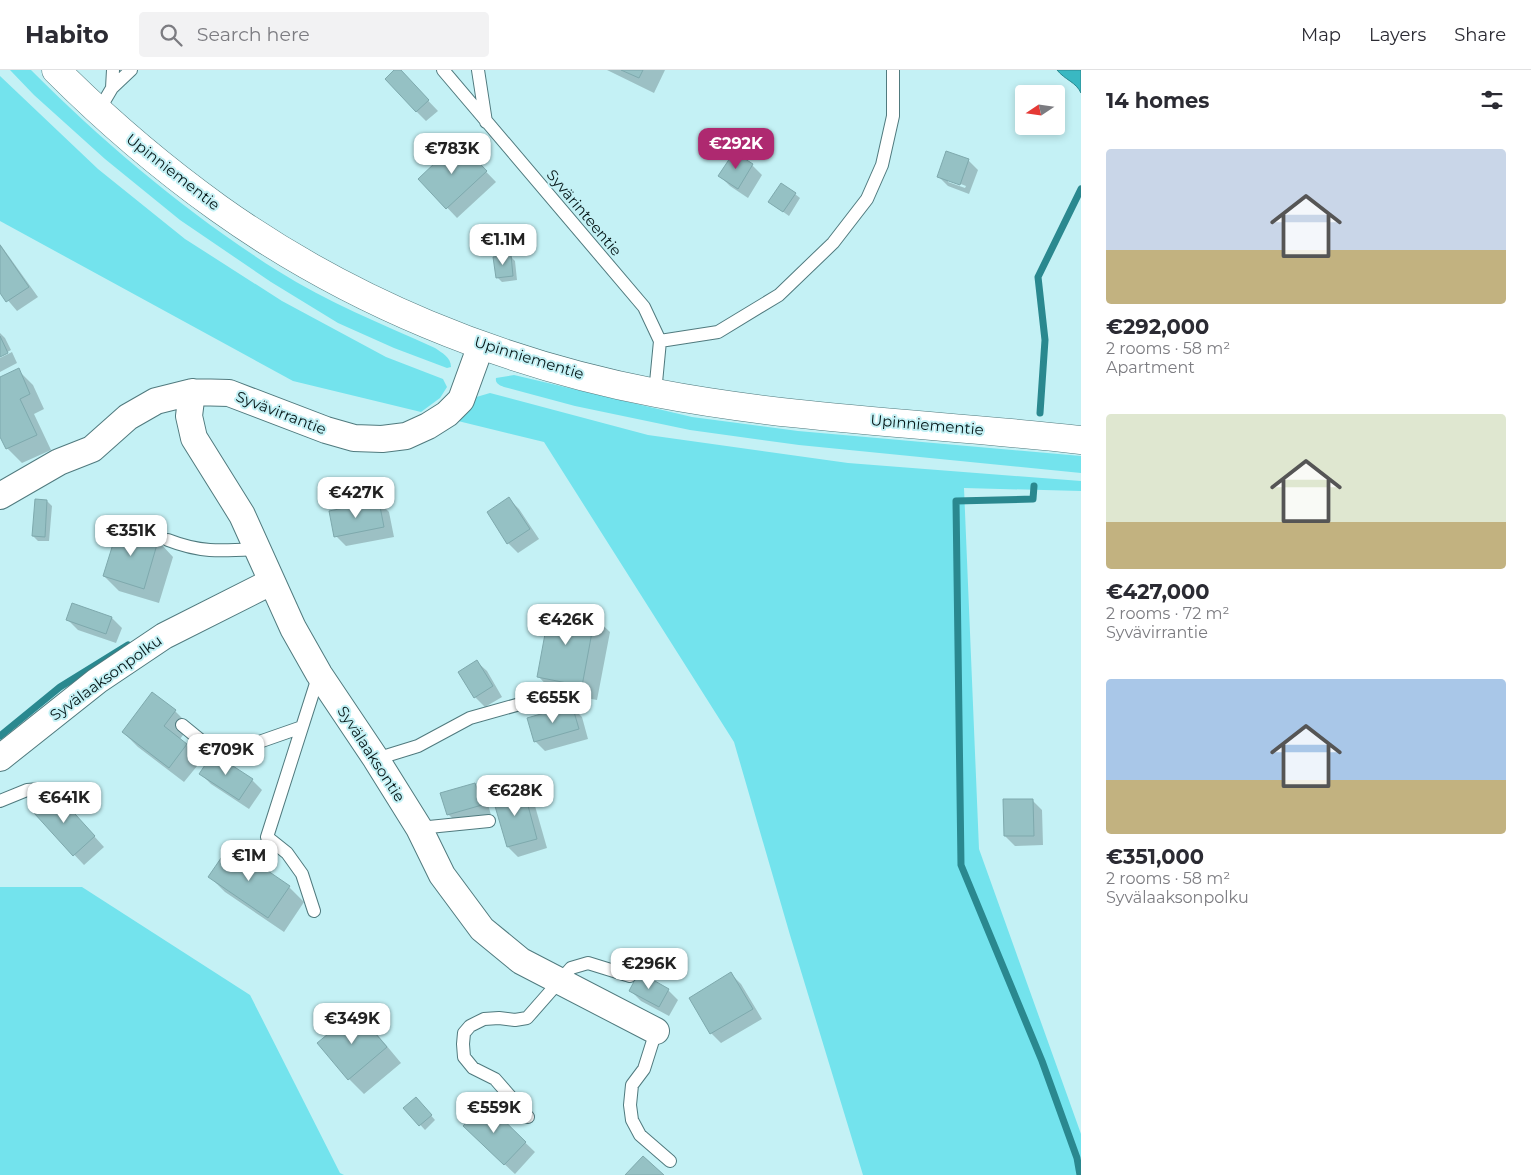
<!DOCTYPE html>
<meta charset="utf-8">
<style>
:root{--surface:#fff;--page:#f2f2f3;--text:#2b2b33;--muted:#7c7c81;--line:#e1e1e2;--accent:#ae2970}
body{margin:0;font-family:Montserrat,sans-serif;background:var(--page);color:var(--text);height:100vh;display:flex;flex-direction:column;font-size:19px;white-space:nowrap}
*{box-sizing:border-box;margin:0}
p{font-size:16px;color:var(--muted)}
.icon{flex:none;width:28px;height:28px;fill:none;stroke:currentColor;stroke-width:2;stroke-linecap:round;stroke-linejoin:round}
.map{position:relative;flex:1;overflow:hidden}
.side{display:flex;flex-direction:column;background:var(--surface);width:450px}
.side>*{flex:none}
.needle{width:32px;rotate:257deg}
.controls{position:absolute;left:1015px;top:15px;display:grid;gap:10px}
.controls a{display:grid;place-items:center;width:50px;height:50px;border-radius:5px;background:var(--surface);box-shadow:0 2px 8px #0003;font-size:25px}
.price{position:absolute;translate:-50% -42px;padding:0 11px;border-radius:10px;background:#fff;color:#222;font-size:16px;line-height:32px;filter:drop-shadow(0 1px 2px #0008)}
.price::after{content:'';position:absolute;left:50%;top:30px;width:15px;height:11px;margin-left:-8px;background:inherit;clip-path:polygon(0 0,100% 0,50% 100%)}
.price.on{background:var(--accent);color:#fff}
ul{padding:0;list-style:none}
li{display:grid;align-content:center;gap:10px;height:265px;padding:0 25px}
li span{display:grid;place-items:center;height:155px;border-radius:5px;color:#555}
li>.icon{margin-inline-start:auto}
span .icon{width:90px;height:90px;fill:#fffc;stroke-width:1}
li b{font-size:21px}
h2{display:flex;justify-content:space-between;align-items:center;height:60px;padding:0 25px;font-size:21px}
header{display:flex;align-items:center;gap:30px;box-sizing:border-box;height:70px;padding:0 25px;background:var(--surface);border-bottom:1px solid var(--line)}
header strong{font-size:24px}
nav{display:flex;gap:28px;margin-inline-start:auto;font-size:18px}
.search{width:350px;height:45px;background:var(--page);display:flex;align-items:center;gap:12px;box-sizing:border-box;padding:0 18px;border-radius:5px;color:var(--muted);font-size:19px}
main{display:flex;flex:1;min-height:0}
.map>svg:first-child{display:block}
.green{fill:#73e3ed}
.water{fill:#3ab8c2;stroke:#2a888f}
.shadow{fill:#0003;fill-rule:evenodd}
.lines{fill:none;stroke-linecap:round;stroke-linejoin:round}
.stream{stroke:#2a888f;stroke-width:7}
.building{fill:#95c1c4;stroke:#7ea9ad}
.service-casing{stroke:#507a7e;stroke-width:14}
.minor-casing{stroke:#507a7e;stroke-width:28}
.secondary-casing{stroke:#507a7e;stroke-width:29}
.service{stroke:#fff;stroke-width:12}
.minor{stroke:#fff;stroke-width:26}
.secondary{stroke:#fff;stroke-width:28}
.labels{text-anchor:middle;stroke-width:4;stroke-linejoin:round;paint-order:stroke}
.street-label{font-size:15px;fill:#061718;stroke:#c4f1f5}
</style>
<header>
<strong>Habito</strong>
<div class="search"><svg class="icon" aria-label="search" viewBox="0 0 24 24"><circle cx="10" cy="10" r="6"/><path d="M15 15l6 6"/></svg>Search here</div>
<nav><a>Map</a><a>Layers</a><a>Share</a></nav>
</header>
<main>
<div class="map">
<svg width="1081" height="1105" viewBox="0 0 1081 1105">
<rect width="100%" height="100%" fill="#c4f1f5"/>
<path class="green" d="M10 0H31C106 75 188 144 278 201 327 232 382 254 435 278 442 283 451 287 451 297L447 298 394 278 338 253 271 212 180 150 105 89 34 25Z
M0 6 98 99 185 169 282 231 386 287 443 309 447 317 440 328 421 342 293 311 0 151Z
M514 305 692 347 798 361 1081 386V403L799 375 690 360 575 336 504 317C499 315 495 313 496 308Z
M490 323 648 365 848 393 1081 411V421L964 418 979 779 1081 1064V1105H863L790 865 734 672 544 372 458 351 473 328Z
M0 817H82L250 925 340 1103 344 1105H0Z"/>
<path class="water" d="M1057 0H1081V23C1076 12 1065 10 1057 0Z"/>
<path class="shadow" d="M396 0H399L438 41 426 51 416 41Z
M607 0H665L654 23Z
M468 83 496 112 457 148 420 109Z
M968 90 978 100 969 124 948 116 938 106ZM948 109 966 116 965 118 948 112Z
M752 95 762 105 748 128 730 116 720 106Z
M795 124 800 128 789 146 775 136Z
M0 174 38 227 17 241 0 221Z
M510 186 515 191 517 210 502 212 497 207Z
M0 263 5 268 11 280 0 286Z
M12 282 17 293 0 302V288Z
M18 300 33 315 44 339 34 344 51 380 22 393 7 378 0 364V308Z
M509 429 519 439 539 469 518 483 508 473Z
M47 431 52 436 49 471H38L33 466Z
M379 432 389 442 394 467 346 476 336 466Z
M150 462 173 487 159 533 119 521 104 506 128 463Z
M594 547 610 562 597 630 553 622 538 606Z
M112 548 122 558 116 573 78 560 68 550Z
M477 592 487 601 502 627 485 637 475 627Z
M572 637 582 647 588 669 545 681 535 671Z
M175 641 190 656 180 669 202 690 184 712 138 677 123 662Z
M201 704 252 710 262 720 249 739 211 714Z
M475 714 485 724 491 745 458 754 448 744Z
M523 719 533 729 547 778 518 787 508 777Z
M1032 730 1042 740 1043 775 1015 776 1005 766Z
M65 734 104 777 84 795 35 743Z
M210 807 289 817 304 832 284 862 225 822Z
M731 904 741 914 762 949 721 973 711 963Z
M668 920 678 930 669 946 641 931 631 921Z
M356 942 371 957 401 993 364 1024 349 1009Z
M420 1033 435 1050 425 1060 405 1038Z
M485 1034 535 1082 515 1104 474 1066Z"/>
<g class="lines">
<path class="stream" d="M1040 343 1045 270 1038 207 1081 119
M1034 416 1033 429 956 431 961 795 1042 991 1077 1088 1080 1105
M0 666 60 617 128 575"/>
</g>
<path class="building" d="M394 0H401L429 30 416 42 385 9Z
M621 0H643L639 8Z
M458 71 487 101 446 139 418 109Z
M946 81 969 89 960 115 937 107Z
M734 82 753 94 738 119 718 106Z
M781 113 796 123 783 142 768 132Z
M0 175 29 217 6 232 0 223Z
M511 185 513 206 496 208 493 187Z
M0 266 8 283 0 287Z
M19 298 30 324 20 329 37 365 6 379 0 367V307Z
M509 427 530 459 507 474 487 442Z
M35 429 47 430 45 467 32 466Z
M379 431 384 457 334 467 329 441Z
M130 454 151 461 149 468 158 471 144 519 103 506 118 458 127 461Z
M72 533 112 547 106 564 66 550Z
M550 537 595 546 582 616 537 607Z
M477 590 493 616 474 628 458 602Z
M152 622 176 640 164 656 187 674 169 698 122 662Z
M572 635 579 659 534 672 527 648Z
M213 683 253 709 239 730 199 704Z
M475 713 482 735 447 745 440 723Z
M523 717 537 769 507 777 492 726Z
M56 723 95 766 73 786 34 743Z
M1003 729H1033L1034 766H1004Z
M230 775 290 816 268 848 208 807Z
M639 902 669 919 659 937 629 921Z
M731 902 753 939 710 964 689 928Z
M356 941 387 977 348 1010 317 973Z
M416 1027 432 1045 419 1056 403 1038Z
M485 1032 526 1072 504 1095 463 1056Z
M643 1086 664 1105H625Z"/>
<g class="lines">
<g class="service-casing">
<path id="service" d="M443 0 644 237 660 271 655 323
M478 0 486 52
M112 18 131 0
M99 40 112 18 113 0
M660 271 718 262 779 225 833 173 867 129 882 95 893 46V0
M168 470C201 483 222 481 257 479
M182 655 204 673 229 676 259 672 302 657
M376 689 418 676 470 648 538 629
M0 731 27 720 40 719
M419 758 489 751
M314 841 302 804 287 783 267 767 319 604
M656 961 644 999 632 1015 630 1035 632 1050 640 1065 670 1091
M528 1047 495 1009 473 998 464 987 463 974 464 963 470 956 484 949 499 948 515 950 527 948 571 898 588 893 630 906"/>
</g>
<g class="minor-casing">
<path id="minor" d="M192 322 189 346 194 368 242 445 293 558 319 604 376 689 419 758 442 805 482 859 521 891 656 961
M0 426 59 392 92 379 128 347 156 331 192 322 229 323 326 360 354 368 382 369 406 366 428 356 447 344 461 330 481 275
M0 688 97 611 164 566 271 512"/>
</g>
<g class="secondary-casing">
<path id="secondary" d="M56 0C106 50 161 97 218 138 348 231 500 293 656 323 796 350 939 354 1081 370"/>
</g>
<use href="#service" class="service"/>
<use href="#minor" class="minor"/>
<use href="#secondary" class="secondary"/>
</g>
<g class="labels">
<g class="street-label">
<text transform="translate(173 102) rotate(38)" y="5">Upinniementie</text>
<text transform="translate(584 143) rotate(50)" y="5">Syvärinteentie</text>
<text transform="translate(529 288) rotate(17)" y="5">Upinniementie</text>
<text transform="translate(281 343) rotate(21)" y="5">Syvävirrantie</text>
<text transform="translate(927 355) rotate(5)" y="5">Upinniementie</text>
<text transform="translate(106 608) rotate(-36)" y="5">Syvälaaksonpolku</text>
<text transform="translate(371 684) rotate(57)" y="5">Syvälaaksontie</text>
</g>
</g>
</svg>
<div class="controls">
<a><svg class="needle" viewBox="-14 -14 28 28"><path d="M0-13l5 13h-10z" fill="#e53935"/><path d="M0 13l5-13h-10z" fill="#7c7c81"/></svg></a>
</div>
<b class="price on" style="left:736px;top:100px">€292K</b>
<b class="price" style="left:452px;top:105px">€783K</b>
<b class="price" style="left:503px;top:196px">€1.1M</b>
<b class="price" style="left:356px;top:449px">€427K</b>
<b class="price" style="left:131px;top:487px">€351K</b>
<b class="price" style="left:566px;top:576px">€426K</b>
<b class="price" style="left:553px;top:654px">€655K</b>
<b class="price" style="left:226px;top:706px">€709K</b>
<b class="price" style="left:515px;top:747px">€628K</b>
<b class="price" style="left:64px;top:754px">€641K</b>
<b class="price" style="left:249px;top:812px">€1M</b>
<b class="price" style="left:649px;top:920px">€296K</b>
<b class="price" style="left:352px;top:975px">€349K</b>
<b class="price" style="left:494px;top:1064px">€559K</b>
</div>
<section class="side">
<h2>14 homes<svg class="icon" aria-label="filters" viewBox="0 0 24 24"><path d="M4 7h16M4 17h16"/><circle cx="9" cy="7" r="2"/><circle cx="15" cy="17" r="2"/></svg></h2>
<ul>
<li><span style="background:linear-gradient(#c9d6e8 65%,#c2b280 0)"><svg class="icon" aria-label="home" viewBox="0 0 24 24"><path d="M3 11l9-7 9 7M6 9v11h12V9"/></svg></span><div><b>€292,000</b><p>2 rooms · 58 m²</p><p>Apartment</p></div></li>
<li><span style="background:linear-gradient(#dfe7d0 70%,#c2b280 0)"><svg class="icon" aria-label="home" viewBox="0 0 24 24"><path d="M3 11l9-7 9 7M6 9v11h12V9"/></svg></span><div><b>€427,000</b><p>2 rooms · 72 m²</p><p>Syvävirrantie</p></div></li>
<li><span style="background:linear-gradient(#a9c7e8 65%,#c2b280 0)"><svg class="icon" aria-label="home" viewBox="0 0 24 24"><path d="M3 11l9-7 9 7M6 9v11h12V9"/></svg></span><div><b>€351,000</b><p>2 rooms · 58 m²</p><p>Syvälaaksonpolku</p></div></li>
</ul>
</section>
</main>
